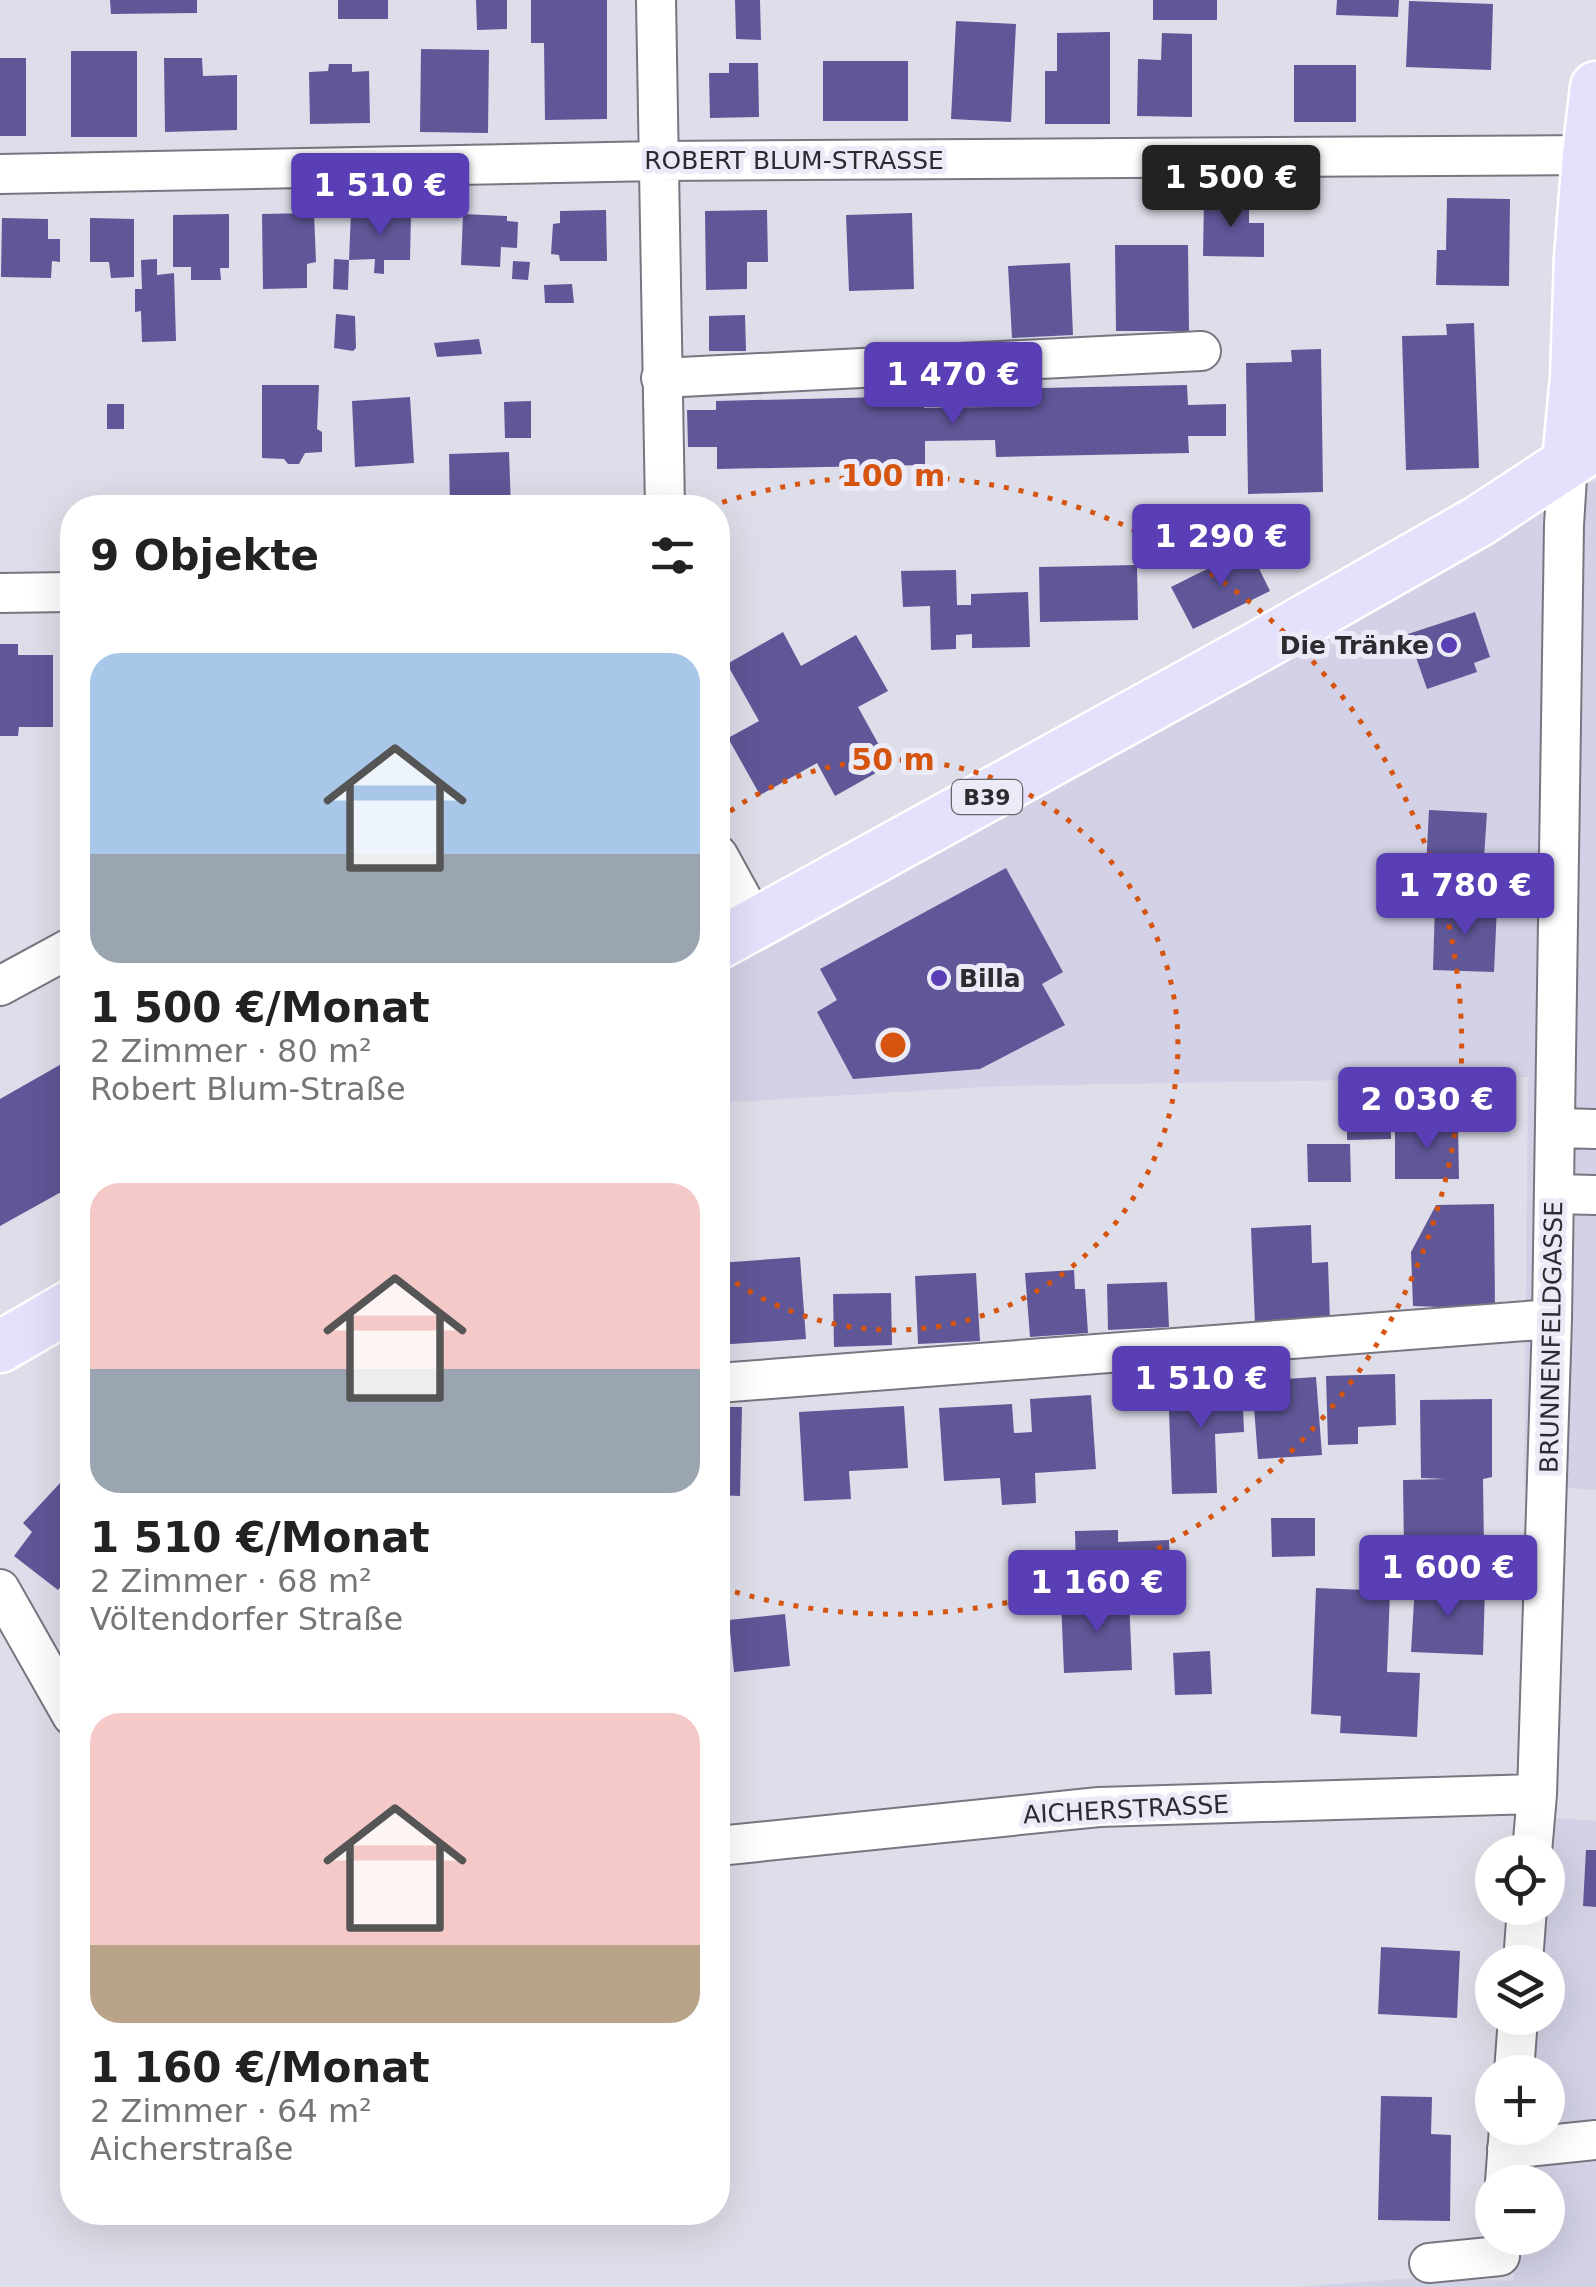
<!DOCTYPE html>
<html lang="de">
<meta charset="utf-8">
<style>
:root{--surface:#fff;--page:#f6f6f6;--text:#222;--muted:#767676;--accent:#593eb6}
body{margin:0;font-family:"DejaVu Sans",sans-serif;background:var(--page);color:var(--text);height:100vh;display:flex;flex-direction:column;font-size:38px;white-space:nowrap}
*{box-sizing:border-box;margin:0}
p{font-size:32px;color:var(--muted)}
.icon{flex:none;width:55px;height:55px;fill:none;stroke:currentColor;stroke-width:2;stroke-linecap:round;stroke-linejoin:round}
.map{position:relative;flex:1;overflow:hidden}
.drawer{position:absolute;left:60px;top:495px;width:670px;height:1730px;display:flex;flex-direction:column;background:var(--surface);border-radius:40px;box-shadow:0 10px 40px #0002}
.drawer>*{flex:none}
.buttons{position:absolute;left:1475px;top:1835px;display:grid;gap:20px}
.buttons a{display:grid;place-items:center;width:90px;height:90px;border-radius:50%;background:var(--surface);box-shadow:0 10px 40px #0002;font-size:50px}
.price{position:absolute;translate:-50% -85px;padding:0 22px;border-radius:10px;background:var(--accent);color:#fff;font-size:32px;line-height:65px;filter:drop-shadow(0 2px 5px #0008)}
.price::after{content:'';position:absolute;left:50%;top:60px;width:30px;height:22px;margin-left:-15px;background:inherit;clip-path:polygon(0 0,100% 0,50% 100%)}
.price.current{background:#222;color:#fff}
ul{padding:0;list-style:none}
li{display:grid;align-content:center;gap:20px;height:530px;padding:0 30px}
li span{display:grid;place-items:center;height:310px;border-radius:30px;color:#555}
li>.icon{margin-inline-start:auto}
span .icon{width:180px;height:180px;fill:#fffc;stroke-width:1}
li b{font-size:42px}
h2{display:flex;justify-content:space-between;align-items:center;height:120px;padding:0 30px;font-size:42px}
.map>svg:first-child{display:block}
.built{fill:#d2d1e5}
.building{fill:#5f5797}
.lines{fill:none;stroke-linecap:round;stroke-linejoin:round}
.minor-casing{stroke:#777681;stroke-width:42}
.major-casing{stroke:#fff;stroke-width:55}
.minor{stroke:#fff;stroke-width:38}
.major{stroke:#e3e1fc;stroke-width:50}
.ring{fill:none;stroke:#d55410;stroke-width:5;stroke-dasharray:5 10}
.poi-dot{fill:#593eb6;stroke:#ebebf8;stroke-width:4}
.labels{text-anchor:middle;stroke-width:10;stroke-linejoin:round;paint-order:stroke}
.shield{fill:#ebebf8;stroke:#65656c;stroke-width:2.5}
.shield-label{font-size:22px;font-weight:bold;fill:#2c2c30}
.street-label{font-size:25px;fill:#2c2c30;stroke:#ebebf8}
.poi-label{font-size:25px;font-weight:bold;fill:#2c2c30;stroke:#ebebf8;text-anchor:end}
.centre{fill:#d55410;stroke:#ebebf8;stroke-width:5}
.ring-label{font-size:30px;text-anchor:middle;font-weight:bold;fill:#d55410;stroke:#ebebf8;stroke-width:10;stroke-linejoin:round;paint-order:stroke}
</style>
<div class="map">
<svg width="1596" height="2287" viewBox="0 0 1596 2287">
<rect width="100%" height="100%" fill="#dedeea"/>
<path class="built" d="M1596 480V1490L1524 1485 1528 1077 1001 1086 718 1103V974Z
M1556 1818 1596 1821V2287H1297L1427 2277 1513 2281 1517 2238H1548V2182H1521L1525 2128H1548V2072H1530L1536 2018H1548V1962H1541Z"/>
<path class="building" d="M110 0H197V13L111 14Z
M338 0H388V19H338Z
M476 0H507V29L477 30Z
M531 0H607V119L545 120 544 43H531Z
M735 0H760L761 40 736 39Z
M1153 0H1217V20H1153Z
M1337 0H1399L1398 17 1336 15Z
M1409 1 1493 4 1491 70 1406 67Z
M956 21 1016 24 1011 122 951 119Z
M1110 32V124H1045V71H1057V33Z
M1162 33 1192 34V117L1137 116 1138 59 1161 60Z
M421 49 489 50 488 133 420 132Z
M71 51H137V137H71Z
M0 58H26V136H0Z
M164 58H202L203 76 237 75V130L165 132Z
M823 61H908V121H823Z
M729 63H758L759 117 710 118 709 73H729Z
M329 64H352V72L369 71 370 123 310 124 309 72 328 71Z
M1294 65H1356V122H1294Z
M1447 198 1510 199 1509 286 1436 285 1437 250H1446Z
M1204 199H1249V223H1264V257L1203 256Z
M606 210 607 261H560L559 255 551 254 553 224 560 223V211Z
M767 210 768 262H747V289L706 290 705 211Z
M351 212 411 213 410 260H384V274L374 273 375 259 349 260Z
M314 213 316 262 307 264V288L263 289 262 214Z
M912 213 914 289 849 291 846 215Z
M229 214V268H220L221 280H191V267H173V215Z
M463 214 507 216V221L518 222 517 248 501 247 500 267 461 265Z
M2 218 48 219V239H60V262L52 261 51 278 1 277Z
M90 218 134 219V277L111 278 109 262H90Z
M1115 245H1188L1189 331H1116Z
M157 259V275L174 273 176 341 142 342 141 311 135 312V289H142L141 260Z
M334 259 349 260 348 290 333 289Z
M513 261 530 262 528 280 512 279Z
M1070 263 1073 335 1012 338 1008 266Z
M572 284 574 303H545L544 285Z
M336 314 355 316 356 348 353 351 334 348Z
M745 315 746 351H709V316Z
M1474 323 1479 468 1406 470 1402 336 1447 335 1446 324Z
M479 339 482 354 437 357 434 343Z
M1321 349 1323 492 1248 494 1246 363 1292 362 1291 350Z
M262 385H319L317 429 322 432V452L305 453 299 464H288L284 459 262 458Z
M1187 385 1188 405 1226 404V436H1188L1189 453 996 457 995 440 925 441V465L717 469V447H688L687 410H716V401L924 396V408L995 407 994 389Z
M410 397 414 463 355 467 352 401Z
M531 401V438H505L504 402Z
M107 404H124V429H107Z
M509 452 511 508H450L449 454Z
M1249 548 1270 591 1193 629 1171 587Z
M1137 565 1138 620 1040 622 1039 567Z
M956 570 957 605H971V594L1028 592 1030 647 972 648V634L956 635V649L931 650 930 606 903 607 901 571Z
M1475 612 1490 657 1474 663 1477 672 1427 689 1408 634Z
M783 632 801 666 856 635 888 691 858 707 890 765 835 796 817 763 760 795 728 738 759 721 727 664Z
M0 644H18V655H53V727H19L18 736H0Z
M1429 810 1487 813 1483 872 1426 868Z
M1006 868 1063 972 1042 984 1065 1025 980 1069 853 1079 817 1012 837 1000 820 969Z
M1435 904 1497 907 1494 972 1433 970Z
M72 1058V1186L0 1226V1099Z
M1347 1101H1390L1391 1139 1347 1140Z
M1395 1124H1458L1459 1179H1395Z
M728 1142 730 1226H718V1143Z
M1307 1144H1350L1351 1182H1308Z
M1494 1204 1495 1309 1413 1306 1411 1252 1436 1205Z
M1311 1225 1312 1263 1328 1262 1330 1321 1255 1324 1251 1228Z
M800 1257 806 1339 718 1345V1263Z
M1074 1270 1075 1289H1085L1088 1333 1030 1337 1025 1273Z
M976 1273 980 1341 918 1344 915 1276Z
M1167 1282 1169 1327 1108 1330 1107 1284Z
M891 1293 892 1345 834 1347 833 1294Z
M1395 1374 1396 1425 1358 1427V1444L1328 1445 1326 1376Z
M1316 1377 1322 1455 1258 1459 1252 1381Z
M1242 1381 1244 1432 1215 1434 1217 1493 1172 1494 1168 1384Z
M1091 1395 1096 1469 1035 1473 1036 1503 1002 1505 1000 1478 944 1481 939 1408 1012 1404 1014 1433 1032 1432 1030 1399Z
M1492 1399V1477L1483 1479 1484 1549 1404 1550 1403 1480 1446 1479 1421 1478 1420 1400Z
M904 1406 908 1468 849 1471 851 1499 804 1501 799 1412Z
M718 1407H742L740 1496 718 1495Z
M60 1483 72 1493V1571L58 1590 14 1556 32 1532 23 1523Z
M1271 1518H1315V1556L1272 1557Z
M1118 1530V1542L1169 1540 1170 1565 1076 1569 1075 1531Z
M1415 1584 1485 1588 1483 1655 1411 1652Z
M1316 1588 1390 1591 1387 1672 1420 1673 1417 1737 1340 1733 1341 1716 1311 1714Z
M1129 1597 1132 1670 1064 1673 1061 1601Z
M785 1614 790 1666 734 1672 729 1620Z
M1210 1651 1212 1694 1175 1695 1173 1653Z
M1586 1850H1596V1907L1583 1906Z
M1381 1947 1460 1951 1457 2018 1378 2014Z
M1381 2096 1432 2097 1431 2134 1451 2135 1450 2221 1378 2220Z"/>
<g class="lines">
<g class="minor-casing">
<path id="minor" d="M656 0 665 508
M0 174 658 161 1588 155
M661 378 1201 351
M0 593 72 592
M718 855 756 924
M0 986 72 947
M1556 1128 1596 1129
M1555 1194 1596 1195
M718 1383 1552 1319
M0 1589 72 1716
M718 1846 1099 1807 1537 1794
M1532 1852 1537 1794 1552 1319 1564 525 1568 461
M1523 1962 1527 1908
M1514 2072 1518 2018
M1507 2149 1596 2140
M1505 2182 1509 2128
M1429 2263 1500 2256"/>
</g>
<g class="major-casing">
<path id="major" d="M1568 461 1576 377 1580 258 1588 155 1596 87
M718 944 1256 648 1479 521 1596 444
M0 1347 72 1305"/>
</g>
<use href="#minor" class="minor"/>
<use href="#major" class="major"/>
</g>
<g class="ring">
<path d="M718 820A285 285 0 1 1 718 1270"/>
<path d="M708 507A569 569 0 1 1 722 1588"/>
</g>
<g class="poi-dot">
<circle cx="1449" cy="645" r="10"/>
<circle cx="939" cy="978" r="10"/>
</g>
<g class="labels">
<rect class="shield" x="952" y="780" width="70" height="34" rx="8"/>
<g class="shield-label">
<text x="987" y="805">B39</text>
</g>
<g class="street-label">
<text x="794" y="169">ROBERT BLUM-STRASSE</text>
<text transform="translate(1551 1337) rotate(-89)" y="9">BRUNNENFELDGASSE</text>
<text transform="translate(1126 1809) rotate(-3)" y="9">AICHERSTRASSE</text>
</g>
<g class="poi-label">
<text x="1429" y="654">Die Tränke</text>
<text x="959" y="987" text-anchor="start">Billa</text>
</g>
</g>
<circle cx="893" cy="1045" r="15" class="centre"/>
<g class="ring-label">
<text x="893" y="486">100 m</text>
<text x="893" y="770">50 m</text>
</g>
</svg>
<div class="buttons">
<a><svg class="icon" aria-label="locate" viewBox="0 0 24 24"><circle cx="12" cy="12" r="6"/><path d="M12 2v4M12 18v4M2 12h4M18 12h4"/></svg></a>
<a><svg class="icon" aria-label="layers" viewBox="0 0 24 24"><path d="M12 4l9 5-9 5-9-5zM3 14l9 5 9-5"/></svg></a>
<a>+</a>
<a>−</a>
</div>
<b class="price current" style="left:1231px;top:230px">1 500 €</b>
<b class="price" style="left:380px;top:238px">1 510 €</b>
<b class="price" style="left:953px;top:427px">1 470 €</b>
<b class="price" style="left:1221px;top:589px">1 290 €</b>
<b class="price" style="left:1465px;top:938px">1 780 €</b>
<b class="price" style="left:1427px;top:1152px">2 030 €</b>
<b class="price" style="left:1201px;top:1431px">1 510 €</b>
<b class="price" style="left:1448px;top:1620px">1 600 €</b>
<b class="price" style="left:1097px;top:1635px">1 160 €</b>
<section class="drawer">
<h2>9 Objekte<svg class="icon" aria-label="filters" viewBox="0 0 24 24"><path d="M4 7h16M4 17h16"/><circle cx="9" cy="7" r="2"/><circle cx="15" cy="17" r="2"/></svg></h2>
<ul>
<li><span style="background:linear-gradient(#a9c7e8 65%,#9aa5b1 0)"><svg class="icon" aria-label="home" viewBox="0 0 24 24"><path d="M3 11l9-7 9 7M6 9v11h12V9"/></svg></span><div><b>1 500 €/Monat</b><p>2 Zimmer · 80 m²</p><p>Robert Blum-Straße</p></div></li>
<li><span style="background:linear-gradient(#f6c9c9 60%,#9aa5b1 0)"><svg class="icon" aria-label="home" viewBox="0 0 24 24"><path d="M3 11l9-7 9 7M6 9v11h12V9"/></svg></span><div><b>1 510 €/Monat</b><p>2 Zimmer · 68 m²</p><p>Völtendorfer Straße</p></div></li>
<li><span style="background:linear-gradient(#f6c9c9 75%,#b9a48a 0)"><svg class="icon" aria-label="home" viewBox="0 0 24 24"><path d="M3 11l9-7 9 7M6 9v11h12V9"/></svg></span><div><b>1 160 €/Monat</b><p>2 Zimmer · 64 m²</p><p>Aicherstraße</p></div></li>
</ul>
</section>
</div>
